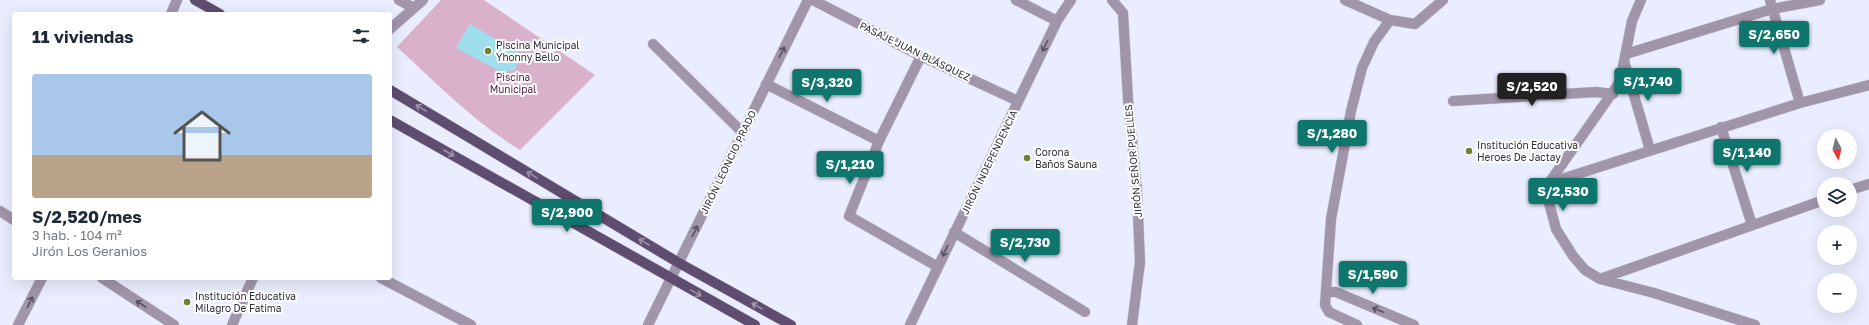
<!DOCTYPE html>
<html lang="es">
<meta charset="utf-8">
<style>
:root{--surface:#fff;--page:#f2f2f3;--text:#1f2937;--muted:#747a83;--line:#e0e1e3;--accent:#0f766e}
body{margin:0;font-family:"Golos Text",sans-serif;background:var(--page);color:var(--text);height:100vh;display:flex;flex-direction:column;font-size:15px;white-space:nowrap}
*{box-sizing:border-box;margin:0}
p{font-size:13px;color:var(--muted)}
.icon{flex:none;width:22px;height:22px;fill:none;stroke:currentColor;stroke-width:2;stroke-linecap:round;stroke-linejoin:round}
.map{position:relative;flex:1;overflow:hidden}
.details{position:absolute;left:12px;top:12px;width:380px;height:268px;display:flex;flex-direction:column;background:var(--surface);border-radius:4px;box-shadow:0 4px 16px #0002}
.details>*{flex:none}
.needle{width:26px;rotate:173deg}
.controls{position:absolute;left:1817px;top:129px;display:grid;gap:8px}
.controls a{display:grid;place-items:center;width:40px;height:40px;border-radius:50%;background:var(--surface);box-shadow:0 4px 16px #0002;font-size:20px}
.price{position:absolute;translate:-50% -34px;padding:0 9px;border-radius:4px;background:var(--accent);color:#fff;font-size:13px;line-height:26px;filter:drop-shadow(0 1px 2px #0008)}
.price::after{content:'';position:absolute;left:50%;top:24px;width:12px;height:9px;margin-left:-6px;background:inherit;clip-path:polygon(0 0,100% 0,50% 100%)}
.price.active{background:#222;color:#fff}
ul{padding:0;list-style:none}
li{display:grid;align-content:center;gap:8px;height:212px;padding:0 20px}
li+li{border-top:1px solid var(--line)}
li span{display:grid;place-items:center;height:124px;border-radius:4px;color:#555}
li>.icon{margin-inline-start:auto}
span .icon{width:72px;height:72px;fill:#fffc;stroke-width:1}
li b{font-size:17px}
h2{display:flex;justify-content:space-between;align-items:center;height:48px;padding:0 20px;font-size:17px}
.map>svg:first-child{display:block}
.green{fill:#dab1cb}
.water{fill:#9edeed}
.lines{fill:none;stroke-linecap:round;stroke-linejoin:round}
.minor-casing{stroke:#c8cbdb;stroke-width:11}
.major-casing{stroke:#c8cbdb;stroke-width:11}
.minor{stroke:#a095a9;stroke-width:10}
.major{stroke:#5f4d6f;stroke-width:10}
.oneway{stroke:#555360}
.oneway2{stroke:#9f94a9}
.poi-dot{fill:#718333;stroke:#fff;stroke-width:1.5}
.labels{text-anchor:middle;stroke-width:4;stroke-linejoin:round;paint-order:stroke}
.poi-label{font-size:10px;fill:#2d2f39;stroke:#fff;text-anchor:start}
.street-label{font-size:10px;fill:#2d2f39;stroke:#fff}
.park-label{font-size:10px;fill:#582048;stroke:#fff}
</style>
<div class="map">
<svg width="1869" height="325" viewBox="0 0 1869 325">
<rect width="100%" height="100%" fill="#eaedfe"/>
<path class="green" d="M441 0H484L595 75 520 150C474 122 436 83 397 47Z"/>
<path class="water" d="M470 24 519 53 516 69 512 71 509 70 505 74 456 48Z"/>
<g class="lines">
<g class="minor-casing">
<path id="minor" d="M399 0 414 8
M813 0 921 56 1018 101
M1016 0 1057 21
M1112 0 1123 13 1128 99 1137 191 1140 262 1132 325
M1345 0 1390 20 1415 24 1443 0
M1641 0 1632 21 1620 81 1617 86 1549 183V203L1556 229 1573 256 1585 270 1600 279 1654 293 1755 325
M1770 0 1800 103
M171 14 177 0
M390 29 423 0
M653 44 742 132
M1626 54 1772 9 1820 0
M921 56 879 141 849 216 938 267
M1624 61 1650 150
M766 84 879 141
M1453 101 1596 92 1613 94
M1721 127 1752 225
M1549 183 1800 103 1869 85
M1850 190 1869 184
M0 211 14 220
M954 232 1085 312
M102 278 174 325
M381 278 471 325
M1600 279 1824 200
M1326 292H1336L1414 325
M18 325 42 278
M232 325 253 278
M648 325 808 0
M910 325 1057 21 1071 0
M1357 325 1329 312 1325 305 1331 219 1351 111 1362 68 1374 42 1390 20"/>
</g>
<g class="major-casing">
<path id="major" d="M195 0 220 14
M390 90 679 263 791 325
M390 120 755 325"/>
</g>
<use href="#minor" class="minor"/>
<use href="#major" class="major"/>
</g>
<defs><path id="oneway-shaft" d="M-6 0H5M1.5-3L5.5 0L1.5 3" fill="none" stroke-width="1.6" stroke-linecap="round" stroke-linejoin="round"/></defs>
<g class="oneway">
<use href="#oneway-shaft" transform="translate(1045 46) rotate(116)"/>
<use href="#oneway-shaft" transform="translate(782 52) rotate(-63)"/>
<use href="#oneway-shaft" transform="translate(695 231) rotate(-64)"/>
<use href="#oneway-shaft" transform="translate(945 251) rotate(115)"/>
<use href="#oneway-shaft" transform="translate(30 302) rotate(-64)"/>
<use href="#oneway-shaft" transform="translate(141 304) rotate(-147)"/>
<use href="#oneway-shaft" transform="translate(1378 310) rotate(-157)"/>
</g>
<g class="oneway2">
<use href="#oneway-shaft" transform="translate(421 108) rotate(-149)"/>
<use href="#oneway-shaft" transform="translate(449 153) rotate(30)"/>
<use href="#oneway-shaft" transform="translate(532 175) rotate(-149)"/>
<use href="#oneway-shaft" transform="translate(644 242) rotate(-149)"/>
<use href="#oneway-shaft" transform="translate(696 293) rotate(29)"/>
<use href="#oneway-shaft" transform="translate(757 306) rotate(-151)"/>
</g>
<g class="poi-dot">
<circle cx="488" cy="51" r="4"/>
<circle cx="1469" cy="151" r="4"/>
<circle cx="1027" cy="158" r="4"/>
<circle cx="187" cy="302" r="4"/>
</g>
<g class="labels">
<g class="poi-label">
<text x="496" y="49">Piscina Municipal<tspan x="496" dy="12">Yhonny Bello</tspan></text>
<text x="1477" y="149">Institución Educativa<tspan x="1477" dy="12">Heroes De Jactay</tspan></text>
<text x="1035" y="156">Corona<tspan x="1035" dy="12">Baños Sauna</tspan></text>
<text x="195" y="300">Institución Educativa<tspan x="195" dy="12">Milagro De Fatima</tspan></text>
</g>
<g class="street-label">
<text transform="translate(915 51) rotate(26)" y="4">PASAJE JUAN BLÁSQUEZ</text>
<text transform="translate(1133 161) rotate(-95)" y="4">JIRÓN SEÑOR PUELLES</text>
<text transform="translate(728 162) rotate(-64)" y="4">JIRÓN LEONCIO PRADO</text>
<text transform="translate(989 162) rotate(-64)" y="4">JIRÓN INDEPENDENCIA</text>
</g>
<g class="park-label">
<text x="513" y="81">Piscina<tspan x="513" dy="12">Municipal</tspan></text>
</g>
</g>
</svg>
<div class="controls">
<a><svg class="needle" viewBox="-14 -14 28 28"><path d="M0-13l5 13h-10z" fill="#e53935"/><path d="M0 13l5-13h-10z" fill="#747a83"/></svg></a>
<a><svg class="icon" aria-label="layers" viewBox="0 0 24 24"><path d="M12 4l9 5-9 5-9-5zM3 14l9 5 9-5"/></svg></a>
<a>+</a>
<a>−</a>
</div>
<b class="price" style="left:1774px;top:55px">S/2,650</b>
<b class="price" style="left:1648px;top:102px">S/1,740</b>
<b class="price" style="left:827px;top:103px">S/3,320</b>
<b class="price active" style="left:1532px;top:107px">S/2,520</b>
<b class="price" style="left:1332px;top:154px">S/1,280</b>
<b class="price" style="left:1747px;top:173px">S/1,140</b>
<b class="price" style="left:850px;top:185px">S/1,210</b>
<b class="price" style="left:1563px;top:212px">S/2,530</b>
<b class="price" style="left:567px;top:233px">S/2,900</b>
<b class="price" style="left:1025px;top:263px">S/2,730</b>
<b class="price" style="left:1373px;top:295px">S/1,590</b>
<section class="details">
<h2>11 viviendas<svg class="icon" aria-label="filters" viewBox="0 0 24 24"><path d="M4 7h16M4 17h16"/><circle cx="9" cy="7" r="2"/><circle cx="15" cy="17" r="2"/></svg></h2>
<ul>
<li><span style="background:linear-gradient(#a9c7e8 65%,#b9a48a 0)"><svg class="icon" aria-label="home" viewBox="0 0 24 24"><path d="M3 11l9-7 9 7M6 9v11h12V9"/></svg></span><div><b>S/2,520/mes</b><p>3 hab. · 104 m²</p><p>Jirón Los Geranios</p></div></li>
</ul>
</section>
</div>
